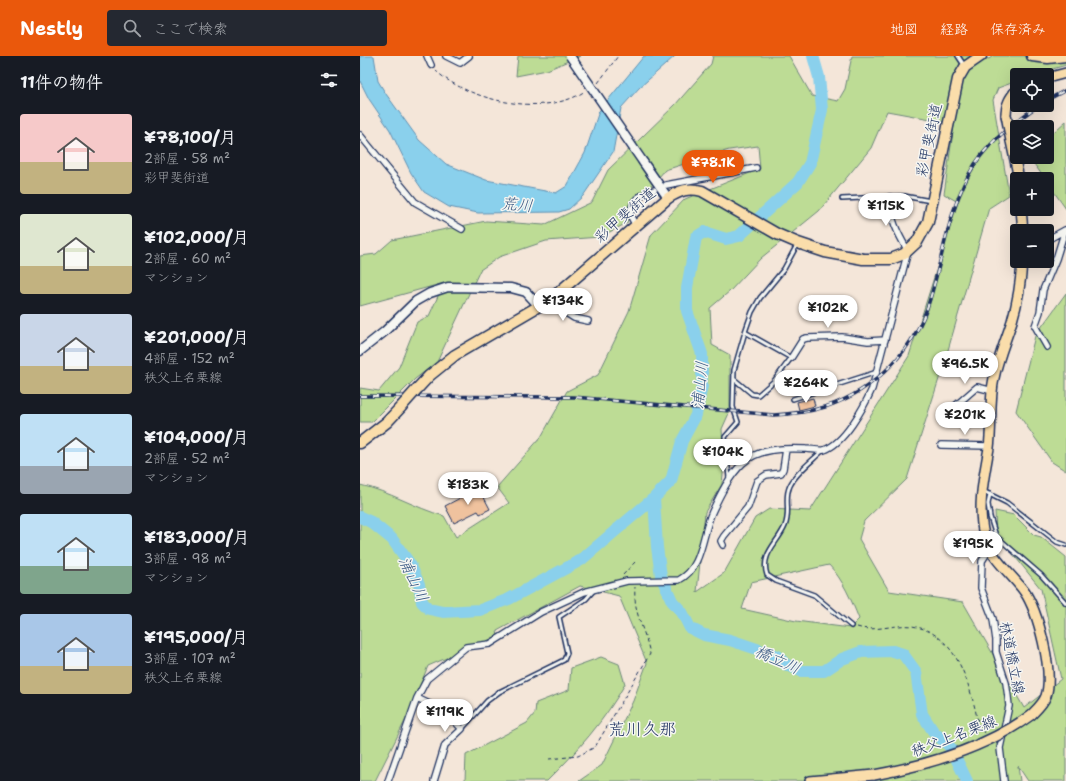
<!DOCTYPE html>
<html lang="ja">
<meta charset="utf-8">
<style>
:root{--surface:#171b24;--page:#242831;--text:#f1f3f6;--muted:#9ea1a6;--accent:#ea580c}
body{margin:0;font-family:"Shantell Sans","Klee One",sans-serif;background:var(--page);color:var(--text);height:100vh;display:flex;flex-direction:column;font-size:15px;white-space:nowrap}
*{box-sizing:border-box;margin:0}
p{font-size:13px;color:var(--muted)}
.icon{flex:none;width:22px;height:22px;fill:none;stroke:currentColor;stroke-width:2;stroke-linecap:round;stroke-linejoin:round}
.map{position:relative;flex:1;overflow:hidden}
.details{display:flex;flex-direction:column;background:var(--surface);width:360px}
.details>*{flex:none}
.fabs{position:absolute;left:650px;top:12px;display:grid;gap:8px}
.fabs a{display:grid;place-items:center;width:44px;height:44px;border-radius:4px;background:var(--surface);box-shadow:0 4px 16px #0002;font-size:20px}
.price{position:absolute;translate:-50% -34px;padding:0 9px;border-radius:14px;background:#fff;color:#222;font-size:13px;line-height:26px;filter:drop-shadow(0 1px 2px #0008)}
.price::after{content:'';position:absolute;left:50%;top:24px;width:12px;height:9px;margin-left:-6px;background:inherit;clip-path:polygon(0 0,100% 0,50% 100%)}
.price.current{background:var(--accent);color:#fff}
ul{padding:0;list-style:none}
li{display:flex;align-items:center;gap:12px;height:100px;padding:0 20px}
li span{display:grid;place-items:center;flex:none;width:112px;height:80px;border-radius:4px;color:#555}
li>.icon{margin-inline-start:auto}
span .icon{width:48px;height:48px;fill:#fffc;stroke-width:1}
li b{font-size:17px}
h2{display:flex;justify-content:space-between;align-items:center;height:48px;padding:0 20px;font-size:17px}
header{display:flex;align-items:center;gap:24px;box-sizing:border-box;height:56px;padding:0 20px;background:var(--accent);color:#fff}
header strong{font-size:19px}
nav{display:flex;gap:22px;margin-inline-start:auto;font-size:14px}
.search{width:280px;height:36px;background:var(--page);display:flex;align-items:center;gap:10px;box-sizing:border-box;padding:0 14px;border-radius:4px;color:var(--muted);font-size:15px}
main{display:flex;flex:1;min-height:0}
.map>svg:first-child{display:block}
.green{fill:#bddc95;stroke:#6c867a;fill-rule:evenodd}
.water{fill:#8ad0ec;stroke:#5e90b3}
.lines{fill:none;stroke-linecap:round;stroke-linejoin:round}
.river{stroke:#8ad0ec;stroke-width:12}
.building{fill:#efc29e;stroke:#1b2f5e}
.lane-casing{stroke:#1b2f5e;stroke-width:6}
.street-casing{stroke:#1b2f5e;stroke-width:8}
.secondary-casing{stroke:#1b2f5e;stroke-width:11}
.primary-casing{stroke:#1b2f5e;stroke-width:12}
.highway-casing{stroke:#1b2f5e;stroke-width:13}
.path{stroke:#1b2f5e;stroke-width:1;stroke-dasharray:4 3;stroke-linecap:butt}
.lane{stroke:#f6f6f2;stroke-width:3}
.street{stroke:#f6f6f2;stroke-width:5.5}
.secondary{stroke:#f6f6f2;stroke-width:8}
.primary{stroke:#faddab;stroke-width:9}
.highway{stroke:#faddab;stroke-width:10}
.rail-casing{stroke:#1b2f5e;stroke-width:3.5}
.rail{stroke:#f6f6f2;stroke-width:2;stroke-dasharray:6;stroke-linecap:butt}
.secondary-bridge-casing{stroke:#1b2f5e;stroke-width:11;stroke-linecap:butt}
.primary-bridge-casing{stroke:#1b2f5e;stroke-width:12;stroke-linecap:butt}
.highway-bridge-casing{stroke:#1b2f5e;stroke-width:13;stroke-linecap:butt}
.secondary-bridge{stroke:#f6f6f2;stroke-width:8}
.primary-bridge{stroke:#faddab;stroke-width:9}
.highway-bridge{stroke:#faddab;stroke-width:10}
.labels{text-anchor:middle;stroke-width:3;stroke-linejoin:round;paint-order:stroke}
.street-label{font-size:15px;fill:#1b2f5e;stroke:#f6f6f2}
.water-label{font-size:16px;font-style:italic;fill:#375782;stroke:#f6f6f2}
.quarter-label{font-size:17px;fill:#1b2f5e;stroke:#f6f6f2}
</style>
<header>
<strong>Nestly</strong>
<div class="search"><svg class="icon" aria-label="search" viewBox="0 0 24 24"><circle cx="10" cy="10" r="6"/><path d="M15 15l6 6"/></svg>ここで検索</div>
<nav><a>地図</a><a>経路</a><a>保存済み</a></nav>
</header>
<main>
<section class="details">
<h2>11件の物件<svg class="icon" aria-label="filters" viewBox="0 0 24 24"><path d="M4 7h16M4 17h16"/><circle cx="9" cy="7" r="2"/><circle cx="15" cy="17" r="2"/></svg></h2>
<ul>
<li><span style="background:linear-gradient(#f6c9c9 60%,#c2b280 0)"><svg class="icon" aria-label="home" viewBox="0 0 24 24"><path d="M3 11l9-7 9 7M6 9v11h12V9"/></svg></span><div><b>¥78,100/月</b><p>2部屋 · 58 m²</p><p>彩甲斐街道</p></div></li>
<li><span style="background:linear-gradient(#dfe7d0 65%,#c2b280 0)"><svg class="icon" aria-label="home" viewBox="0 0 24 24"><path d="M3 11l9-7 9 7M6 9v11h12V9"/></svg></span><div><b>¥102,000/月</b><p>2部屋 · 60 m²</p><p>マンション</p></div></li>
<li><span style="background:linear-gradient(#c9d6e8 65%,#c2b280 0)"><svg class="icon" aria-label="home" viewBox="0 0 24 24"><path d="M3 11l9-7 9 7M6 9v11h12V9"/></svg></span><div><b>¥201,000/月</b><p>4部屋 · 152 m²</p><p>秩父上名栗線</p></div></li>
<li><span style="background:linear-gradient(#bfe0f5 65%,#9aa5b1 0)"><svg class="icon" aria-label="home" viewBox="0 0 24 24"><path d="M3 11l9-7 9 7M6 9v11h12V9"/></svg></span><div><b>¥104,000/月</b><p>2部屋 · 52 m²</p><p>マンション</p></div></li>
<li><span style="background:linear-gradient(#bfe0f5 65%,#7fa58c 0)"><svg class="icon" aria-label="home" viewBox="0 0 24 24"><path d="M3 11l9-7 9 7M6 9v11h12V9"/></svg></span><div><b>¥183,000/月</b><p>3部屋 · 98 m²</p><p>マンション</p></div></li>
<li><span style="background:linear-gradient(#a9c7e8 65%,#c2b280 0)"><svg class="icon" aria-label="home" viewBox="0 0 24 24"><path d="M3 11l9-7 9 7M6 9v11h12V9"/></svg></span><div><b>¥195,000/月</b><p>3部屋 · 107 m²</p><p>秩父上名栗線</p></div></li>
</ul>
</section>
<div class="map">
<svg width="706" height="725" viewBox="0 0 706 725">
<rect width="100%" height="100%" fill="#f4e6d9"/>
<filter id="ink" filterUnits="userSpaceOnUse"><feTurbulence type="fractalNoise" baseFrequency=".025" numOctaves="2"/><feDisplacementMap in="SourceGraphic" scale="8" xChannelSelector="R" yChannelSelector="G"/><feConvolveMatrix kernelMatrix="1 2 1 2 8 2 1 2 1" color-interpolation-filters="sRGB"/></filter>
<g filter="url(#ink)">
<path class="green" d="M158 0H220L187 14 156 20Z
M353 0H429L452 40 478 45 485 33 492 0H618L629 3 633 0H706V9L672 19H657V25L638 32 633 44 649 139 629 152 586 301 547 423 504 465 499 483 529 535 603 546 664 652 701 623 681 533 636 477 635 455 654 459 674 479 681 481 706 501V725H668L658 710 660 725H219L242 709 273 645 287 607 259 540 220 530 137 575 138 580 68 610 47 661 15 725H0V429C29 435 55 452 84 460L96 481 149 447 137 431 181 381 207 335 238 319 269 255 291 179 325 143 400 113 398 90 369 94 305 114 269 156 267 167 240 181 186 185 139 201 120 214 77 306 55 323 12 366H0V332L19 335 39 311 57 266 69 260 84 227 0 250V200L16 198 32 184 126 165 184 169 232 146 248 114 315 49 351 8ZM527 55 576 64 594 69 584 138 598 146 549 300 450 455 409 453 395 462 364 517 337 536 345 456 362 428 364 409 362 373 370 355V299L352 289 350 252 370 235 401 202 459 155 511 92ZM469 509C483 524 491 543 499 563L490 572 436 565 382 553 391 526Z
M706 65V153L687 126V123H685L669 101H687V82Z
M706 237V415L692 406 656 355 675 280Z
M241 601 259 608 265 628C245 664 217 696 187 725H105L106 699 167 667 175 657 176 647 209 634 211 612Z"/>
<path class="water" d="M0 0H14L18 25 26 38 59 84 86 108 126 124 196 137 207 130 225 97 239 55 284 0H315L279 32 261 52 253 96 223 140 209 153 199 156 118 157 89 151 64 136 51 117 30 74 9 43 0 25Z"/>
<g class="lines">
<path class="river" d="M294 442 297 491 301 520 312 545 322 556 330 572 344 579 370 584 418 600 425 608 441 615H464L482 603 501 596 533 595 543 598 556 616 562 658 573 675 591 692 607 725
M0 461 11 466 32 483 50 508 59 528 62 546 69 553 83 556 120 554 149 543 221 504 294 442 311 425 322 385 336 359 342 330V298L327 255V232L336 181 344 176 366 183 379 180 438 126 450 107 462 54 459 21 453 0"/>
</g>
<path class="building" d="M453 342 455 350 439 354 437 346Z
M119 432 130 453 120 458 118 455 94 467 85 450Z"/>
<g class="lines">
<g class="lane-casing">
<path id="lane" d="M598 0 604 9
M482 143 544 140 571 145
M374 323 392 338 398 339 414 325 431 302 385 276
M433 343 517 316
M462 395C453 404 441 413 434 423 421 440 432 453 425 470 418 487 400 498 407 519L416 525 454 539 491 570
M369 422 365 381 378 366 373 351 374 314 385 276 392 256 400 242 424 213 437 189
M623 435 647 447 697 486 706 489
M630 438 628 448 630 461 636 480 681 519 706 547
M102 673 127 645 139 636 204 604 207 597 199 561 226 543 233 535"/>
</g>
<g class="street-casing">
<path id="street" d="M67 0 71 9
M86 0 100 7 109 0
M0 79 55 146 102 173
M306 129 396 112
M276 170 270 159C273 142 278 140 294 134
M687 184 705 174
M187 245 214 262 228 265
M687 291 675 270 680 256 683 234 696 203 705 174
M431 302 443 283 447 282 482 281 508 285 525 284
M586 358 617 331 633 335
M581 389 629 390
M363 489 361 485 364 480 388 451 397 425 406 419 421 417 423 413 426 393
M629 494 622 505 621 532 633 563 636 584V596L646 627 648 641 649 650 640 692 644 725
M57 642 86 656 102 673 85 689 74 725
M28 725 57 642 67 623 106 591 130 588 181 556 224 536 267 525 319 524C343 512 342 478 352 456 360 439 369 420 383 407 399 392 425 392 446 393 451 393 459 395 464 394 484 388 504 351 512 333L548 195C538 178 529 161 530 141"/>
</g>
<g class="secondary-casing">
<path id="secondary" d="M283 106 308 142
M0 295 24 276 56 245 70 237 88 231 151 232 166 236 179 250"/>
</g>
<g class="primary-casing">
<path id="primary" d="M687 22 706 17
M646 59C646 48 650 42 657 33
M651 85 659 123
M661 153 663 175
M662 205C661 225 658 245 652 265 646 284 638 302 634 322 629 345 632 369 629 392 624 421 617 450 624 479 631 503 650 516 664 535 678 555 694 616 686 640 683 648 677 653 671 659
M450 725 514 719"/>
</g>
<g class="highway-casing">
<path id="highway" d="M672 0 688 2 706 0
M57 333 69 320 95 299 191 243 308 142C319 135 328 131 342 135L417 178 438 187 465 196 503 203H531L544 198 557 186 568 166 598 23 605 11 621 0
M0 387 27 366 41 351"/>
</g>
<path class="path" d="M75 14C107 45 187 62 225 35
M238 27 258 0
M263 519 275 506
M497 571C516 577 537 566 557 571 591 579 605 615 613 645 617 658 616 665 624 677
M189 703 218 700 235 691 290 598C285 573 273 558 275 531"/>
<use href="#lane" class="lane"/>
<use href="#street" class="street"/>
<use href="#secondary" class="secondary"/>
<use href="#primary" class="primary"/>
<use href="#highway" class="highway"/>
<g class="rail-casing">
<path id="rail" d="M687 44 706 34
M0 340 214 341 414 359C432 358 448 356 465 351 515 335 556 292 570 243 584 197 589 149 615 108 631 84 656 65 679 49"/>
</g>
<use href="#rail" class="rail"/>
<g class="secondary-bridge-casing">
<path id="secondary-bridge" d="M210 0 283 106"/>
</g>
<g class="primary-bridge-casing">
<path id="primary-bridge" d="M646 59 651 85
M514 719C568 709 626 692 671 659"/>
</g>
<g class="highway-bridge-casing">
<path id="highway-bridge" d="M41 351 57 333"/>
</g>
<use href="#secondary-bridge" class="secondary-bridge"/>
<use href="#primary-bridge" class="primary-bridge"/>
<use href="#highway-bridge" class="highway-bridge"/>
</g>
</g>
<g class="labels">
<g class="street-label">
<text transform="translate(569 84) rotate(-78)" y="5">彩甲斐街道</text>
<text transform="translate(265 159) rotate(-41)" y="5">彩甲斐街道</text>
<text transform="translate(652 602) rotate(79)" y="5">林道橋立線</text>
<text transform="translate(594 680) rotate(-21)" y="5">秩父上名栗線</text>
</g>
<g class="water-label">
<text transform="translate(157 148) rotate(5)" y="6">荒川</text>
<text transform="translate(339 329) rotate(-84)" y="6">浦山川</text>
<text transform="translate(54 523) rotate(65)" y="6">浦山川</text>
<text transform="translate(418 603) rotate(24)" y="6">橋立川</text>
</g>
<g class="quarter-label">
<text x="282" y="679">荒川久那</text>
</g>
</g>
</svg>
<div class="fabs">
<a><svg class="icon" aria-label="locate" viewBox="0 0 24 24"><circle cx="12" cy="12" r="6"/><path d="M12 2v4M12 18v4M2 12h4M18 12h4"/></svg></a>
<a><svg class="icon" aria-label="layers" viewBox="0 0 24 24"><path d="M12 4l9 5-9 5-9-5zM3 14l9 5 9-5"/></svg></a>
<a>+</a>
<a>−</a>
</div>
<b class="price current" style="left:353px;top:128px">¥78.1K</b>
<b class="price" style="left:526px;top:171px">¥115K</b>
<b class="price" style="left:203px;top:266px">¥134K</b>
<b class="price" style="left:468px;top:273px">¥102K</b>
<b class="price" style="left:605px;top:329px">¥96.5K</b>
<b class="price" style="left:446px;top:348px">¥264K</b>
<b class="price" style="left:605px;top:380px">¥201K</b>
<b class="price" style="left:363px;top:417px">¥104K</b>
<b class="price" style="left:108px;top:450px">¥183K</b>
<b class="price" style="left:613px;top:509px">¥195K</b>
<b class="price" style="left:85px;top:677px">¥119K</b>
</div>
</main>
